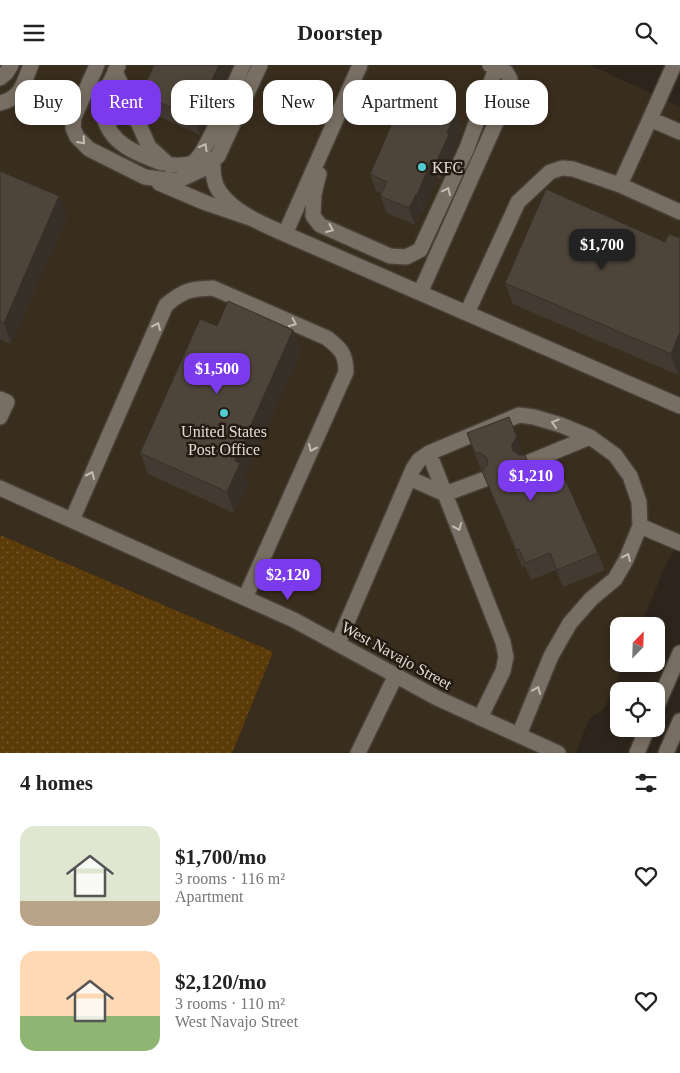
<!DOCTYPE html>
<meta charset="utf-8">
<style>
:root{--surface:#fff;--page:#f2f2f2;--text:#222;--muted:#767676;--accent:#7c3aed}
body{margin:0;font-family:Georgia,serif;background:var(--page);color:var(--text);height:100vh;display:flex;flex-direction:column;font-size:19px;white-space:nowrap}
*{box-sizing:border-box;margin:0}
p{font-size:16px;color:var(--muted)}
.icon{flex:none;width:28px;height:28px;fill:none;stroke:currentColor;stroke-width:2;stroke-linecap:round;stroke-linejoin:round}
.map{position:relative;height:688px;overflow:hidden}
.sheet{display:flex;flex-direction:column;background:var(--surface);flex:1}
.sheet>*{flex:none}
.top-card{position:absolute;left:15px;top:15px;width:650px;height:45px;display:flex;gap:10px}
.needle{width:32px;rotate:23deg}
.buttons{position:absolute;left:610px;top:552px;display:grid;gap:10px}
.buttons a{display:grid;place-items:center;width:55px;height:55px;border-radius:10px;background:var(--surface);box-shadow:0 2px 8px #0003;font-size:25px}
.price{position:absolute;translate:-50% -42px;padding:0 11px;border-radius:10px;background:var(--accent);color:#fff;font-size:16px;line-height:32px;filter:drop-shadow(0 1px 2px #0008)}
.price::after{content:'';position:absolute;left:50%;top:30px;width:15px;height:11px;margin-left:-8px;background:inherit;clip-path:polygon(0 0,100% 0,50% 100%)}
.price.current{background:#222;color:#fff}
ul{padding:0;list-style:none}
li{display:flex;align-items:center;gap:15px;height:125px;padding:0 20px}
li span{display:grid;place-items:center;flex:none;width:140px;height:100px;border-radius:15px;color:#555}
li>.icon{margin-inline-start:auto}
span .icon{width:60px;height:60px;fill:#fffc;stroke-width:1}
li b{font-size:21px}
h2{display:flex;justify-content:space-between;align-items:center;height:60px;padding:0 20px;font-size:21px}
.chip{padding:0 18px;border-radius:15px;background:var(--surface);box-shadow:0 2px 8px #0003;font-size:18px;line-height:45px}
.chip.current{background:var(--accent);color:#fff}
header{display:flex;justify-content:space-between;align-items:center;height:65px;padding:0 20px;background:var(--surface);font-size:22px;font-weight:700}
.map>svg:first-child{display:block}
.built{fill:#392d1d}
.grass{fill:url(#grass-dots)}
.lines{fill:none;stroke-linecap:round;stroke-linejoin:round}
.service-casing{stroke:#464037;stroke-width:18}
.minor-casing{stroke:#464037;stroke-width:18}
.tertiary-casing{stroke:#464037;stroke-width:18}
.service{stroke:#786e63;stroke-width:15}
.minor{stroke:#786e63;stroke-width:15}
.tertiary{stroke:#786e63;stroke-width:15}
.wall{fill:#433b32}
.shaded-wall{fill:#373029}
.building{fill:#4e453a;stroke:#373029}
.oneway{stroke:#c3bcb4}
.poi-dot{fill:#51ccd3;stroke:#231b11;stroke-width:2}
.labels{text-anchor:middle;stroke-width:5;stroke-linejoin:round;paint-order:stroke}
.poi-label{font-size:16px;fill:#e3ddd7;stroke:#231b11;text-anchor:start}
.street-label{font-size:16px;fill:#e3ddd7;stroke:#231b11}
</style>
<header><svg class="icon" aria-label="menu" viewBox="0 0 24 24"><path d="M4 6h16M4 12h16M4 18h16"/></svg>Doorstep<svg class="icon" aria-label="search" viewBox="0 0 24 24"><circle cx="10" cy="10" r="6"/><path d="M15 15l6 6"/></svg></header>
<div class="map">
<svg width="680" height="688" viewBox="0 0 680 688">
<defs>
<pattern id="grass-dots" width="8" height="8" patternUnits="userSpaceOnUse" patternTransform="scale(1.25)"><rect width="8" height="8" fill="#5b3b08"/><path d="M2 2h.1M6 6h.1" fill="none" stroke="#72572b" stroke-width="1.8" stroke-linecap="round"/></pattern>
</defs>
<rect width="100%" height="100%" fill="#2d251b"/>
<path class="built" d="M0 0H590L680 42V475L664 504 640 561H619V599H624L604 644 589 654 576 688H0Z"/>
<path class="grass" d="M0 470 273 587 232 688H0Z"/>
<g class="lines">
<g class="service-casing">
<path id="service" d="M97 0 74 52 73 63 77 72 89 84 145 112 177 116 203 104 218 91 260 0
M360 0 285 169 680 341
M674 0 650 54 680 67
M118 1C113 12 107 22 103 33 101 40 102 46 104 52 111 80 138 89 162 98
M115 6 149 82 169 100C176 100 186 101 192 98 206 91 235 17 243 0
M0 13 6 8 11 0
M0 38C22 33 23 19 31 0
M213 96C213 106 213 117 219 126 234 148 263 159 285 169
M319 109 314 129 313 151 320 160 390 191 406 192 420 185 467 83 496 3
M159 118 206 138 253 154
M620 120 650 54
M420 228 505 37 510 14 506 7 490 0
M467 248 518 137 550 107 562 103 573 104 620 120 680 147
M0 334 7 337 0 352
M527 398 590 372
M409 413 445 429 485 414
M72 455 166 240C184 225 190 224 213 223L327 273C341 284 346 289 346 307L245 533
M640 461 680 478
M338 578 413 404 419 395 429 388
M480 653 503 606 506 592 503 577 429 388 519 350 534 352 561 360 590 372 615 390 630 411 639 437 640 461 626 495 615 514 591 534 570 558 551 591 519 670
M358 688 396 610"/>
</g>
<g class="minor-casing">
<path id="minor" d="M0 423 294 555 437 633 558 688"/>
</g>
<g class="tertiary-casing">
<path id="tertiary" d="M656 643 680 588
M637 688 647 664
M666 688 680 656"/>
</g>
<use href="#service" class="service"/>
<use href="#minor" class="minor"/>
<use href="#tertiary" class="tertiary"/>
</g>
<path class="wall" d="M233 0 200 70 147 46 141 29Z
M462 62 454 82 455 86 442 115 438 113 423 147 422 146 415 160 387 148 380 131 382 129 376 126 370 109Z
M0 106 59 131 67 152 11 279 0 274Z
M680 173V305L678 310 513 239 505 218Z
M217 261 301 286 245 411 248 419 234 448 148 409 140 388Z
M467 368 523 389 540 425 598 488 605 505 563 522 556 505 531 515 525 501 522 502 489 423 483 405H481L473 385Z"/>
<path class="shaded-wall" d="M219 0H233L200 70 194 53Z
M456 45 462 62 454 82 455 86 442 115 436 98 447 68Z
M431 96 438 113 423 147 417 130Z
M416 129 422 146 415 160 409 143Z
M59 131 67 152 11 279 4 258Z
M293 265 301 286 245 411 248 419 234 448 227 427 235 396Z
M680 267V305L678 310 671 289Z
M517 372 523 389 518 396 512 385V379Z"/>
<path class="building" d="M154 0H219L194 53 141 29Z
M407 24 456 45 447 68 449 69 436 98 431 96 417 130 416 129 409 143 380 131 387 117 370 109Z
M0 106 59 131 4 258 0 256Z
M546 124 665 177 669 169 680 173V267L671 289 505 218Z
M228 236 293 265 235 396 240 398 227 427 140 388 200 254 217 261Z
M509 352 517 372 512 379V385L519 390H525L540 425 565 414 598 488 557 505 550 488 525 498 519 484 516 485 482 406 488 399 487 393 481 388H475L467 368Z"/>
<defs><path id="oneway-chevron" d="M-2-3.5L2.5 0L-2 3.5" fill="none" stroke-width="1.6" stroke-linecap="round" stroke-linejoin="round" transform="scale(1.25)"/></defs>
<g class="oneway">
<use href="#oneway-chevron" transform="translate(82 76) rotate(48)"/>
<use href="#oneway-chevron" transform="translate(204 82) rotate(-61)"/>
<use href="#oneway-chevron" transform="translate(447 126) rotate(-65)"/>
<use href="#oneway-chevron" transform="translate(330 164) rotate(24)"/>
<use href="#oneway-chevron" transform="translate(293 258) rotate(24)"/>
<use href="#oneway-chevron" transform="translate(157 261) rotate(-66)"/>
<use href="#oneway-chevron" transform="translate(555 358) rotate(-163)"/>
<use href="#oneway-chevron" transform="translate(312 383) rotate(114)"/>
<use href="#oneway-chevron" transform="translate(91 410) rotate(-66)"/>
<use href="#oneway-chevron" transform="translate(458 462) rotate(68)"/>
<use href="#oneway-chevron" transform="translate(627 492) rotate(-65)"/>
<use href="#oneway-chevron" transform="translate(537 625) rotate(-68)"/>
</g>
<g class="poi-dot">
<circle cx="422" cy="102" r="5"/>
<circle cx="224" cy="348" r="5"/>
</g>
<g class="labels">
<g class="poi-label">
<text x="432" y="108">KFC</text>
<text x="224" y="372" text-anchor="middle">United States<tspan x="224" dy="18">Post Office</tspan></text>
</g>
<g class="street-label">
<text transform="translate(397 590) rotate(29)" y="6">West Navajo Street</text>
</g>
</g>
</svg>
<div class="buttons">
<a><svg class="needle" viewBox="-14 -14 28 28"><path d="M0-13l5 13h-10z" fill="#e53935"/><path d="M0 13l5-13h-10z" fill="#767676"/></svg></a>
<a><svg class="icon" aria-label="locate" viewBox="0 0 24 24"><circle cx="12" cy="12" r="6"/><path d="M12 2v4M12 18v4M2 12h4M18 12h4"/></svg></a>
</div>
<b class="price current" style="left:602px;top:206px">$1,700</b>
<b class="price" style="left:217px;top:330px">$1,500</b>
<b class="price" style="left:531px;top:437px">$1,210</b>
<b class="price" style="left:288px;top:536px">$2,120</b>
<div class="top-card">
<a class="chip">Buy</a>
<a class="chip current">Rent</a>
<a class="chip">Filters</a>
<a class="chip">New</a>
<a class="chip">Apartment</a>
<a class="chip">House</a>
</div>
</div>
<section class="sheet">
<h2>4 homes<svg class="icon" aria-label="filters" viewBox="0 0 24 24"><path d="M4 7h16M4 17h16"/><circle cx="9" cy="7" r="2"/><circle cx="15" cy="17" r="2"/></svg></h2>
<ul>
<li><span style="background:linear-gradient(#dfe7d0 75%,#b9a48a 0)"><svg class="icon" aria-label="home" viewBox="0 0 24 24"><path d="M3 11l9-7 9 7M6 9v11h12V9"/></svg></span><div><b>$1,700/mo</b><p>3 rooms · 116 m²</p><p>Apartment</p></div><svg class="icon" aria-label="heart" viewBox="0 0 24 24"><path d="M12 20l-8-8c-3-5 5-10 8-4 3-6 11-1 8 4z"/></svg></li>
<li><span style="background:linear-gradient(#ffd9b3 65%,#8fb573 0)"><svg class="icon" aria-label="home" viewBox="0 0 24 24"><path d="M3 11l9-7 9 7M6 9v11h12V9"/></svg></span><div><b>$2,120/mo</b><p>3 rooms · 110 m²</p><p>West Navajo Street</p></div><svg class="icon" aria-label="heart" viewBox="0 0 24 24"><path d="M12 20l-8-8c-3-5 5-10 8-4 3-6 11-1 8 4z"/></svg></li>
</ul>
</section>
